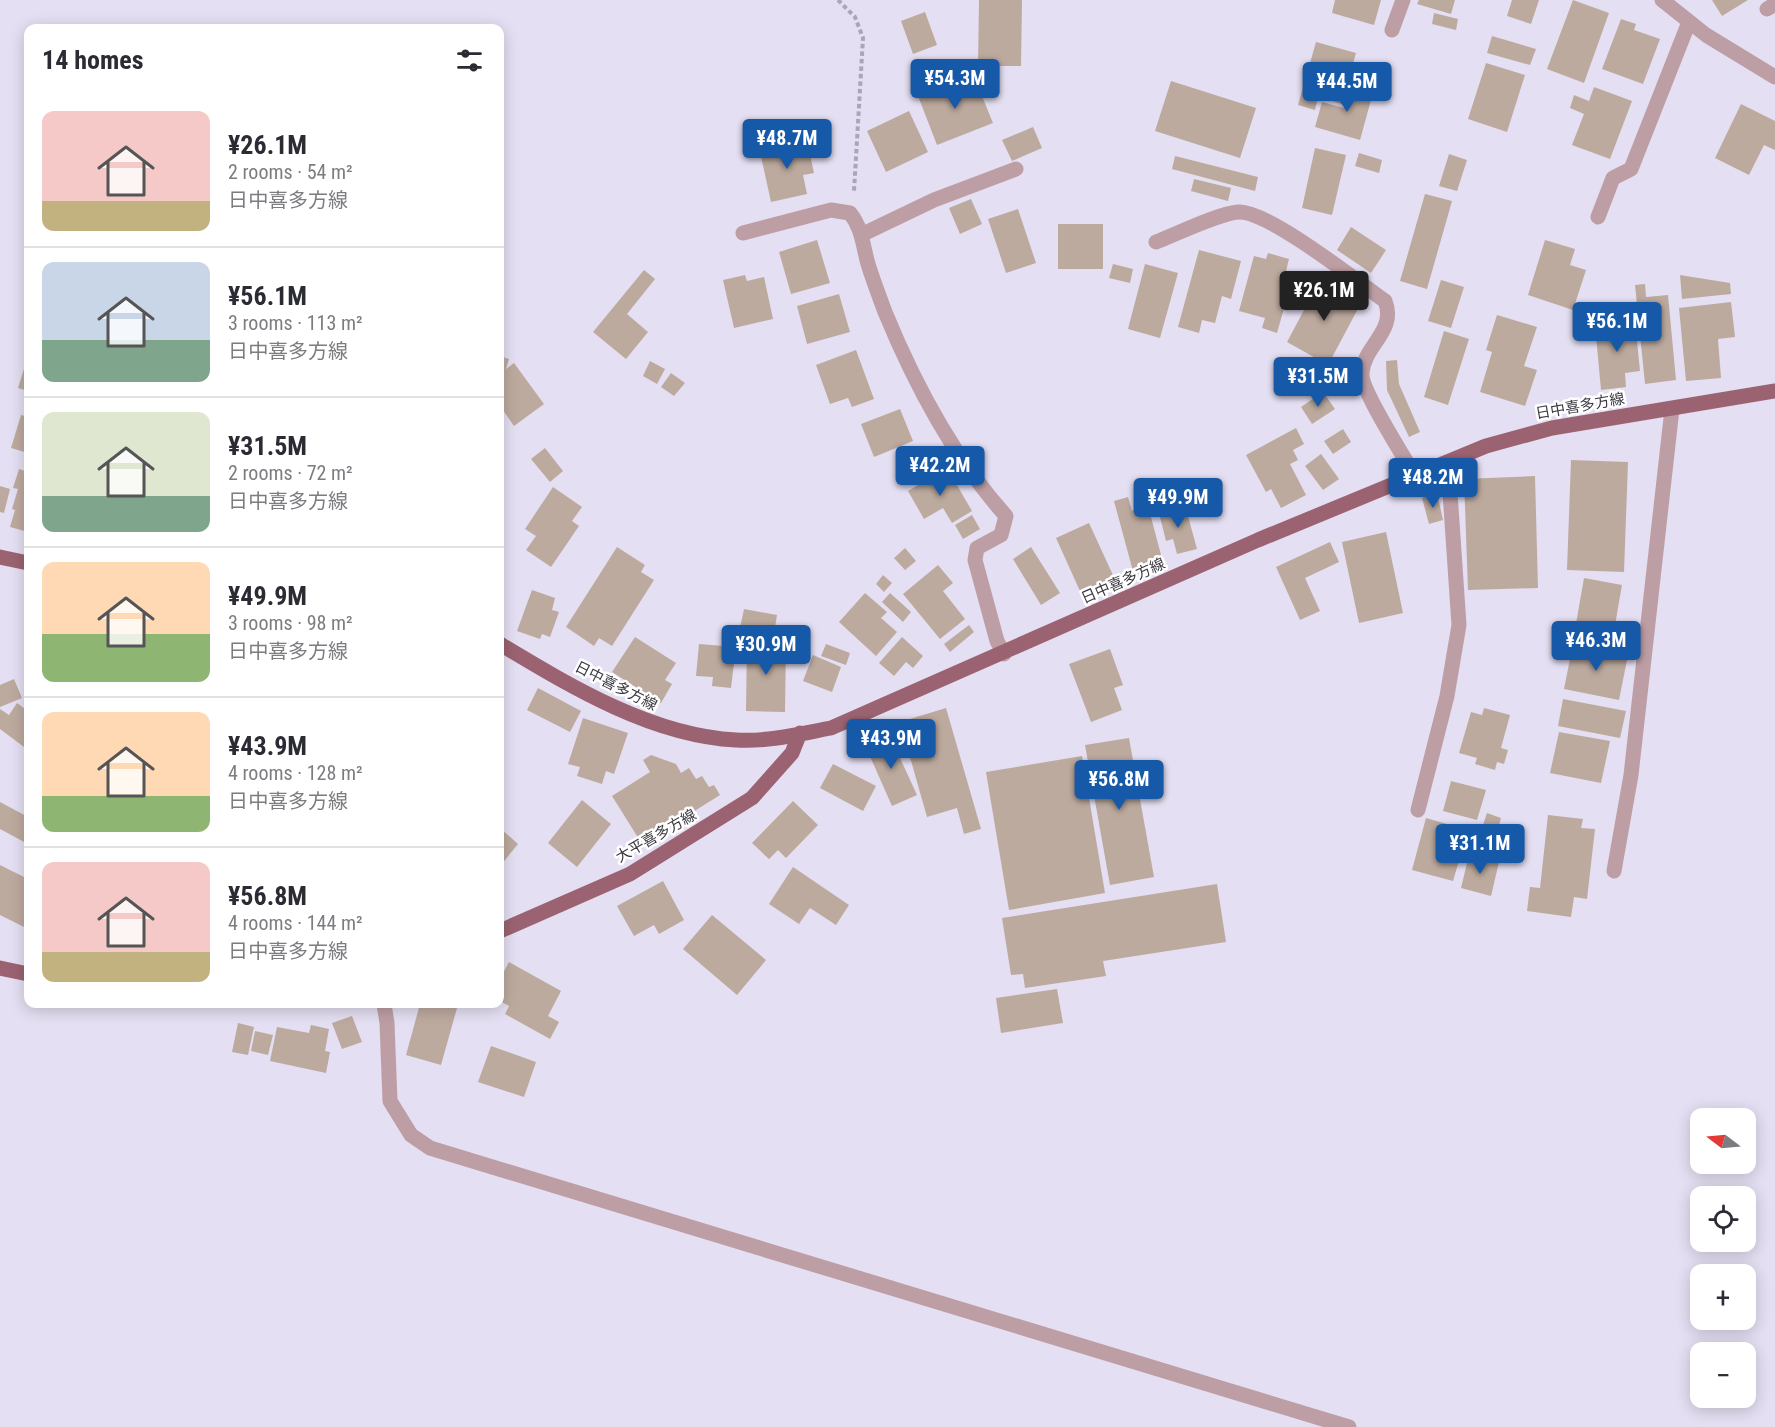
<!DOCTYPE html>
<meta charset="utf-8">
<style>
:root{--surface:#fff;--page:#f2f2f3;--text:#2b2b33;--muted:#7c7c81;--line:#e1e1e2;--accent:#1759a9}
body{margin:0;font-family:"Roboto Condensed","Noto Sans JP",sans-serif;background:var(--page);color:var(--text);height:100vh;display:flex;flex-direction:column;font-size:22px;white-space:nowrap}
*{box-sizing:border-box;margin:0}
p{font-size:20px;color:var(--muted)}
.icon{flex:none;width:33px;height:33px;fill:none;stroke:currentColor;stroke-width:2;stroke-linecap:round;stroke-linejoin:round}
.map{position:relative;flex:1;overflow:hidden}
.drawer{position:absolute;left:24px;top:24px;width:480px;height:984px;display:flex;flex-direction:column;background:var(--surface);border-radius:12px;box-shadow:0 3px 15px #0003}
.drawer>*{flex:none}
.needle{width:39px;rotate:286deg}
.buttons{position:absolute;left:1690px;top:1108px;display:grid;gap:12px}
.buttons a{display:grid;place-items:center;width:66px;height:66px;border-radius:12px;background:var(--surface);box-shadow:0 3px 15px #0003;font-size:30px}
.price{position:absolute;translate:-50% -51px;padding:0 14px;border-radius:6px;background:var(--accent);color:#fff;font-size:20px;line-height:39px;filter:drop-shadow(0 2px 3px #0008)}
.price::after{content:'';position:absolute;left:50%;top:36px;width:18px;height:14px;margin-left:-9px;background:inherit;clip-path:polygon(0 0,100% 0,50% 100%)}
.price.on{background:#222;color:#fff}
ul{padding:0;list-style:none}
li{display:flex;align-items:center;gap:18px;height:150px;padding:0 18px}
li+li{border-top:2px solid var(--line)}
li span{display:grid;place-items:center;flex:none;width:168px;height:120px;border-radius:12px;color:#555}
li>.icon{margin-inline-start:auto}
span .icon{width:72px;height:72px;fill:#fffc;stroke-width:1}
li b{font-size:26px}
h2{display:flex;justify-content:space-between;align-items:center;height:72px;padding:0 18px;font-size:26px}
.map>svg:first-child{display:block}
.building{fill:#bdaa9f}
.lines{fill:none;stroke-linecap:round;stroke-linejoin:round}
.path{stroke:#a9a6b5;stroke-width:4;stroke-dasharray:4.5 3;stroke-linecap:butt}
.minor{stroke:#be9ea5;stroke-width:15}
.major{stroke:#9b6372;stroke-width:15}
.labels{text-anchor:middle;stroke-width:5;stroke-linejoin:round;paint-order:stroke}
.street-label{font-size:15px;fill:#3b3941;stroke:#fff}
</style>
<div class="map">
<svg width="1775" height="1427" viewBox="0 0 1775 1427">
<rect width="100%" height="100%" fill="#e4dff2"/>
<path class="building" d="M979 0H1022L1021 66H978Z
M1335 0H1381L1374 25 1332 13Z
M1419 0H1455L1451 14 1417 4Z
M1512 0H1539L1531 24 1507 16Z
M1573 0 1609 13 1584 83 1547 69Z
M1712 0H1748L1722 16Z
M925 12 937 45 913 54 901 21Z
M1434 13 1458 19 1456 30 1432 24Z
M1621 19 1636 24 1634 30 1660 39 1643 84 1602 69Z
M1492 36 1536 49 1530 65 1487 53Z
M1316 42 1356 53 1342 104 1318 97 1315 110 1298 105Z
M1486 63 1525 75 1507 132 1468 119Z
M973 74 993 123 937 145 918 96Z
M1171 81 1256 108 1240 158 1155 131Z
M1351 83 1374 89 1360 140 1315 127 1322 102 1344 108Z
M1594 87 1632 101 1610 159 1572 145 1584 114 1570 108 1574 95 1589 101Z
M1741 104 1775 121V150L1764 145 1749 175 1715 158Z
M909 111 928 152 886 172 867 131Z
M1033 127 1042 148 1012 161 1002 140Z
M807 141 814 173 803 175 807 194 771 202 760 152Z
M1315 148 1346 155 1332 215 1302 208Z
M1359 153 1382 160 1379 173 1355 166Z
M1449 154 1467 160 1457 191 1439 186Z
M1175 156 1258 177 1255 191 1172 169Z
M1194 179 1231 188 1228 201 1191 191Z
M1425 194 1452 201 1427 289 1400 281Z
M971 199 982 224 960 234 949 208Z
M1018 209 1036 263 1006 273 988 219Z
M1058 224H1103V269H1058Z
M1351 227 1386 250 1371 273 1337 250Z
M817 240 830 283 791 294 779 252Z
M1545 240 1575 249 1570 265 1586 270 1573 310 1528 295Z
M1199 250 1241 261 1231 299 1222 296 1215 323 1202 320 1199 333 1178 327Z
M1268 253 1289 259 1286 271 1294 273 1277 333 1262 328 1265 318 1239 311 1254 256 1266 259Z
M1113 264 1133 269 1130 283 1109 278Z
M1145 264 1178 273 1160 338 1128 329Z
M644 270 655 279 627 314 648 332 626 359 593 332Z
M745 275 747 281 764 277 773 319 734 328 723 280Z
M1680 275 1730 283 1731 294 1682 299Z
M1320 280 1361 303 1328 365 1287 342Z
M1441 280 1464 287 1451 328 1428 321Z
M1645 284 1646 297 1668 295 1676 380 1645 384 1635 285Z
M839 294 850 332 807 344 797 306Z
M1731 302 1735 337 1718 339 1721 378 1686 381 1679 308Z
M1497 315 1537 327 1524 366 1537 370 1525 406 1480 392 1492 352 1486 350Z
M1635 321 1640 371 1625 373 1626 387 1601 390 1595 325Z
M1444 331 1469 339 1448 405 1424 397Z
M856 350 874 399 852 407 848 398 830 404 816 365Z
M28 356V391L18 388Z
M500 356 509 359 506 369 514 363 544 404 514 426 500 406Z
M1397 360 1399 384 1420 432 1409 437 1387 390 1386 361Z
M650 361 665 369 657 384 643 376Z
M671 373 685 383 674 396 661 387Z
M1323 392 1335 409 1312 424 1301 407Z
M900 409 913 441 874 457 861 424Z
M21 415 28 417V453L11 448Z
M1296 428 1304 444 1293 450 1298 460 1290 464 1306 495 1281 508 1271 489 1266 492 1246 455Z
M1343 429 1351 442 1333 454 1324 441Z
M545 448 563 471 550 482 531 459Z
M1321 454 1339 479 1323 490 1305 466Z
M1571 460 1628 462 1624 572 1567 570Z
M947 468 972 511 952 523 943 508 924 519 908 491Z
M19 469 28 472V532L10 527 15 510 12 509 18 489 13 488Z
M1535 476 1538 588 1468 590 1464 479Z
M0 486 10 489 4 513 0 512Z
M553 487 582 507 572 521 579 526 551 567 526 550 536 536 525 529Z
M1437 493 1443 520 1429 524 1422 498Z
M1128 497 1132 511 1148 506 1164 566 1134 575 1114 501Z
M1185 505 1197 549 1177 554 1173 539 1166 541 1159 513Z
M972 515 980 529 963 539 955 525Z
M1089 523 1118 586 1085 602 1056 538Z
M1386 532 1403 613 1359 623 1342 542Z
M1330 542 1339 562 1305 578 1320 611 1300 620 1276 567Z
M617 547 645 565 641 572 654 580 612 646 599 638 594 646 566 627Z
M1031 547 1060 593 1041 605 1013 559Z
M905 548 916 561 905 570 894 558Z
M938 565 953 583 943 591 965 619 940 639 903 594Z
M883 575 892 583 884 592 876 584Z
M1584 578 1622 585 1612 642 1574 635Z
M532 590 555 598 552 610 559 612 550 637 542 634 540 639 517 631Z
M865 593 887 612 881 618 897 632 876 656 839 622Z
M890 593 911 612 903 622 882 602Z
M744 609 777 615 774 634 740 628Z
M969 625 974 632 950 652 944 644Z
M635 637 676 663 665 680 672 684 661 703 612 672Z
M902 637 923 656 913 668 906 662 894 676 879 663Z
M747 639 786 640 785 712 746 711Z
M699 644 736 647 731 688 712 686 713 677 696 676Z
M826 644 850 653 846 665 821 656Z
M1573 644 1628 655 1619 700 1564 689Z
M1110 649 1123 685 1114 688 1122 710 1091 722 1069 664Z
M813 655 841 667 832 692 803 681Z
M14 679 22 698 0 707V685Z
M538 688 581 711 570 732 527 710Z
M1563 699 1626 711 1620 738 1558 726Z
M17 703 28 711V750L0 729V709L9 715Z
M946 708 981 829 964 834 957 808 927 817 900 722Z
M1484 708 1510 715 1501 748 1508 750 1504 764 1497 762 1495 770 1475 764 1477 758 1459 753 1471 712 1482 715Z
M583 718 628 733 614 774 606 771 602 784 577 776 580 767 568 764Z
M1559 732 1610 741 1601 783 1550 773Z
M889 734 917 795 892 806 865 745Z
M1129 738 1154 877 1110 885 1085 745Z
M651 755 676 764 681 773 689 768 696 779 702 776 709 787 714 785 720 795 642 844 612 796 650 772 643 760Z
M1082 756 1105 893 1009 910 986 772Z
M833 764 876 786 863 811 820 788Z
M1451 781 1486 790 1477 820 1443 811Z
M582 800 611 824 577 867 548 843Z
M793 801 818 825 786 858 778 850 769 859 752 843Z
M0 802 28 817 26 843 0 829Z
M1487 813 1501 818 1498 829 1483 825Z
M1548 815 1583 819 1581 828 1595 829 1587 899 1574 897 1571 917 1527 911 1530 887 1540 888Z
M1426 818 1468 830 1453 881 1412 870Z
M500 828 518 844 501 865 500 863Z
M1469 855 1499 862 1491 896 1461 888Z
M0 865 28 879V929L0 915Z
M793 867 849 905 836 925 810 908 799 924 769 904Z
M663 881 684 920 659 934 654 925 634 936 617 906Z
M1217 884 1226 942 1103 961 1106 976 1025 988 1023 974 1011 975 1002 918Z
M712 915 766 960 737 995 683 949Z
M509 962 561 991 548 1016 559 1022 550 1039 505 1014 509 1006 500 1001V979Z
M1057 989 1063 1023 1001 1033 996 998Z
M420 1004H442L457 1008 441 1065 406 1055Z
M352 1016 362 1042 342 1049 332 1023Z
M238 1023 254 1027 248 1055 232 1052Z
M311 1025 329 1029 325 1051 330 1052 326 1073 270 1061 277 1027 309 1033Z
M255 1031 273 1035 268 1055 251 1051Z
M491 1046 536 1062 524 1097 478 1082Z"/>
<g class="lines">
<path class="path" d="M838 0 855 17 863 38 854 191"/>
<path class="minor" d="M1662 0 1706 35 1775 77
M1767 9 1775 4
M1392 30 1403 0
M1598 217 1613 178 1631 169 1689 22
M743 233 831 210 850 213C862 228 863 246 868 264 873 280 879 296 885 312 915 385 953 457 1006 516L1001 535 977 548 975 560 997 641 1004 654
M861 235 934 200 1016 169
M1156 242C1177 234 1217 214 1238 212 1266 209 1358 282 1385 301 1397 331 1364 345 1362 373 1360 389 1405 458 1415 476
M1418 810 1447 696 1459 625 1448 463
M1614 871 1631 775 1672 409
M384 1004 387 1023 390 1101 411 1135 430 1148 1349 1427"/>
<path class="major" d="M0 557 28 563
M500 644C570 686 652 736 736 740 768 742 799 734 831 728L1258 540 1486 446 1552 428 1775 391
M500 931 630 874 752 798 792 753 800 733
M0 968 28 974"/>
</g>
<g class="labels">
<g class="street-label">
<text transform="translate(1580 406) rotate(-10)" y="5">日中喜多方線</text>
<text transform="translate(1123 581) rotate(-24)" y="5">日中喜多方線</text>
<text transform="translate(616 686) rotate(27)" y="5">日中喜多方線</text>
<text transform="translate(656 836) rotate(-30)" y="5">大平喜多方線</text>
</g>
</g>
</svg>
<div class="buttons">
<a><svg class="needle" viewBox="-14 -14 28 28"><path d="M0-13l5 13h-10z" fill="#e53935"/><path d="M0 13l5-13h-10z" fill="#7c7c81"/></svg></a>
<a><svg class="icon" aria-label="locate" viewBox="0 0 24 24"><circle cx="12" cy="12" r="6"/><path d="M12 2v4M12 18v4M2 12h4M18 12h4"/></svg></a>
<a>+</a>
<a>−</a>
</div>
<b class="price" style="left:955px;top:110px">¥54.3M</b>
<b class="price" style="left:1347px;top:113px">¥44.5M</b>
<b class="price" style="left:787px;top:170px">¥48.7M</b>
<b class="price on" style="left:1324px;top:322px">¥26.1M</b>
<b class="price" style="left:1617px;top:353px">¥56.1M</b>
<b class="price" style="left:1318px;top:408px">¥31.5M</b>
<b class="price" style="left:940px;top:497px">¥42.2M</b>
<b class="price" style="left:1433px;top:509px">¥48.2M</b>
<b class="price" style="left:1178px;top:529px">¥49.9M</b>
<b class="price" style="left:1596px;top:672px">¥46.3M</b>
<b class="price" style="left:766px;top:676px">¥30.9M</b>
<b class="price" style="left:891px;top:770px">¥43.9M</b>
<b class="price" style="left:1119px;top:811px">¥56.8M</b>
<b class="price" style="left:1480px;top:875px">¥31.1M</b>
<section class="drawer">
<h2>14 homes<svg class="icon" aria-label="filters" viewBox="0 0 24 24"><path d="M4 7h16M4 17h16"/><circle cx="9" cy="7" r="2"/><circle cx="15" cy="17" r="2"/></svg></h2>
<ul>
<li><span style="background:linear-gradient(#f6c9c9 75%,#c2b280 0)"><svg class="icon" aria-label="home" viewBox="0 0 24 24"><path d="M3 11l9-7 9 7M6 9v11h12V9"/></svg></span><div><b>¥26.1M</b><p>2 rooms · 54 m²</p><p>日中喜多方線</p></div></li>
<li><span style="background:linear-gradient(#c9d6e8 65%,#7fa58c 0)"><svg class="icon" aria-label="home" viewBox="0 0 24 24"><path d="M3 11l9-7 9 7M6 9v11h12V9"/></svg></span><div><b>¥56.1M</b><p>3 rooms · 113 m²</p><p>日中喜多方線</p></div></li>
<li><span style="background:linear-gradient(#dfe7d0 70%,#7fa58c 0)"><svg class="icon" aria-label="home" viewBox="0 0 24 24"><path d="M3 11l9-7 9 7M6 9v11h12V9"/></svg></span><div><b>¥31.5M</b><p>2 rooms · 72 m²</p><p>日中喜多方線</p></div></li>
<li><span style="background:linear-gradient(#ffd9b3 60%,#8fb573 0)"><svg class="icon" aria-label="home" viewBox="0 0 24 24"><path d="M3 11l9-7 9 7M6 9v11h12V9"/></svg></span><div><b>¥49.9M</b><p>3 rooms · 98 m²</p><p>日中喜多方線</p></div></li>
<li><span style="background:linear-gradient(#ffd9b3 70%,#8fb573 0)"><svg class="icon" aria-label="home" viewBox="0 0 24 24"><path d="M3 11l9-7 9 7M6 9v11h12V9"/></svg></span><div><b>¥43.9M</b><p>4 rooms · 128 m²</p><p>日中喜多方線</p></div></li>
<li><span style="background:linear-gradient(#f6c9c9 75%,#c2b280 0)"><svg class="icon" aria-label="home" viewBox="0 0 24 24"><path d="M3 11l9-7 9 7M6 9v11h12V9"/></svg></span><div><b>¥56.8M</b><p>4 rooms · 144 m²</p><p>日中喜多方線</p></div></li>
</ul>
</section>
</div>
